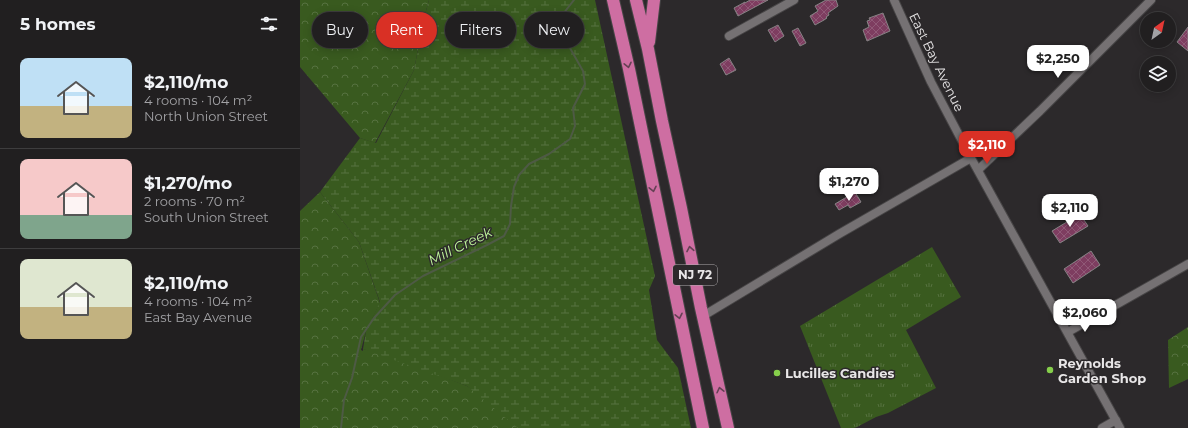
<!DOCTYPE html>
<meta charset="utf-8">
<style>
:root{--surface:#211f20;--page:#2d2c2d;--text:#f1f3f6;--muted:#a2a2a5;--line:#3e3d3e;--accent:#d93025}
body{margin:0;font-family:Montserrat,sans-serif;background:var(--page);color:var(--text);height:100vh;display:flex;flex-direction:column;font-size:15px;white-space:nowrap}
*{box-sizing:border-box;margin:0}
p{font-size:13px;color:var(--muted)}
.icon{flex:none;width:22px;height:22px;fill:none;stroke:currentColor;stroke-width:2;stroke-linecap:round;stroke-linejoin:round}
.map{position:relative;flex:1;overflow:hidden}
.panel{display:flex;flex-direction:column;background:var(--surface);width:300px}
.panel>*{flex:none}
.hud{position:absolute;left:12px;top:12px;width:380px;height:36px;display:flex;gap:8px}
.needle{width:26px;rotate:33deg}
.tools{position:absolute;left:840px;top:12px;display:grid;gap:8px}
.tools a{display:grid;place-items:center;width:36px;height:36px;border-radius:50%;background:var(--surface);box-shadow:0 2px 10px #0003,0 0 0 1px var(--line);font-size:20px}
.price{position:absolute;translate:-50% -34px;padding:0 9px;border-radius:8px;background:#fff;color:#222;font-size:13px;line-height:26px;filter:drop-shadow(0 1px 2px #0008)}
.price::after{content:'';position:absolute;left:50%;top:24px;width:12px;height:9px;margin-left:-6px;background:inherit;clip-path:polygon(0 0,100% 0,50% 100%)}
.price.on{background:var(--accent);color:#fff}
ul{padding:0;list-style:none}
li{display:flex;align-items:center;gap:12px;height:100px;padding:0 20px}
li+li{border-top:1px solid var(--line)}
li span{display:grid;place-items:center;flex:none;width:112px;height:80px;border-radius:8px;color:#555}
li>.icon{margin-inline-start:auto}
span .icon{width:48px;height:48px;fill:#fffc;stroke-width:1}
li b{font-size:17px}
h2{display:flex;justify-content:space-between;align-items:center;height:48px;padding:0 20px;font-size:17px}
.pill{padding:0 14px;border-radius:18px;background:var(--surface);box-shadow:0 2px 10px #0003,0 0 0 1px var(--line);font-size:14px;line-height:36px}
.pill.on{background:var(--accent);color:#fff}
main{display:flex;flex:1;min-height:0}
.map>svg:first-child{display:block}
.grass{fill:url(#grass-tufts)}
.forest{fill:url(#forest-crowns)}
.wetland{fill:url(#wetland-marsh)}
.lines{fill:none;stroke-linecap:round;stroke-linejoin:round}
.stream{stroke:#4e5a45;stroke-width:2}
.building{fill:url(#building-cross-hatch);stroke:#868284}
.minor-casing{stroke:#474546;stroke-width:10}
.highway-casing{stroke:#474546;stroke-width:14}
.minor{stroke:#757173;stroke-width:8}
.highway{stroke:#ce6ea2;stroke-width:12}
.oneway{stroke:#654155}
.poi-dot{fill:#86cf4b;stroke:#2c292b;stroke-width:1.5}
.labels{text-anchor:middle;stroke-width:3;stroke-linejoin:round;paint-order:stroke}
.shield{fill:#2c292b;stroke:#b0adaf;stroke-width:1}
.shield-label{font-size:12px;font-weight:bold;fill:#e8e6e7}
.street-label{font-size:13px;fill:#e8e6e7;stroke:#2c292b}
.poi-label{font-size:13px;font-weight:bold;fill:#e8e6e7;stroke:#2c292b;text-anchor:start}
.water-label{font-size:14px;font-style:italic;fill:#bff59a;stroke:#2c292b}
</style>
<main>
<section class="panel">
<h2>5 homes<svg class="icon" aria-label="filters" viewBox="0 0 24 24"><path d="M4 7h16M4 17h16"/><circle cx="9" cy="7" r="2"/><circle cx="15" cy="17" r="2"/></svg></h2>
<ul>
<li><span style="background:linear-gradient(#bfe0f5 60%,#c2b280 0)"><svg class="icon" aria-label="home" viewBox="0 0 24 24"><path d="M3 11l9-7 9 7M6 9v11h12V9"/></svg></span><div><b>$2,110/mo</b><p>4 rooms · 104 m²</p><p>North Union Street</p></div></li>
<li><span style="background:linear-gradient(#f6c9c9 70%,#7fa58c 0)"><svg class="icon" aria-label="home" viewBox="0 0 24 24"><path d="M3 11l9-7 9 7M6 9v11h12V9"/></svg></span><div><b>$1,270/mo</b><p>2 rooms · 70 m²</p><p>South Union Street</p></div></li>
<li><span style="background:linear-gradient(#dfe7d0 60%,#c2b280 0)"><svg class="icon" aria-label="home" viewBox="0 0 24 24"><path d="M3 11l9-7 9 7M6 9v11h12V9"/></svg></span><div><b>$2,110/mo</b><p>4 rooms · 104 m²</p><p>East Bay Avenue</p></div></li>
</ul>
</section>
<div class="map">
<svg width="888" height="428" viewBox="0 0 888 428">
<defs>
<pattern id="grass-tufts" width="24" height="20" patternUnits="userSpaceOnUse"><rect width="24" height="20" fill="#395a1f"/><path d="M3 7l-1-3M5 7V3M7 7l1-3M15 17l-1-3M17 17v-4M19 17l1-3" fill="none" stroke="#567240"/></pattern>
<pattern id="forest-crowns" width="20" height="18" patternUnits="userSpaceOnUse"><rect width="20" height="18" fill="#395a1f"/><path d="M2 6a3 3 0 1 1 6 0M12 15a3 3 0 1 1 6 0" fill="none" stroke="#567240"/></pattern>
<pattern id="wetland-marsh" width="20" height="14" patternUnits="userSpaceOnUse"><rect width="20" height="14" fill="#395a1f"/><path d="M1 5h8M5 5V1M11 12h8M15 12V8" fill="none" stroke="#567240"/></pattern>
<pattern id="building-cross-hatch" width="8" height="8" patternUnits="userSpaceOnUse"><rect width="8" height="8" fill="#7e3d60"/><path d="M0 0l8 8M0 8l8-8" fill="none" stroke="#905977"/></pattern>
</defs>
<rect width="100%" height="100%" fill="#2c292b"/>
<path class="grass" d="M632 247 661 297 606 330 636 388 588 413 576 417 557 427 554 428H541L500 326Z"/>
<path class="forest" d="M0 0H129L124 18 114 70 75 143 60 138 0 67Z
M20 192 59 242 80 303 66 331 61 350 63 351V349L87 355 167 386 230 428H0V211Z
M888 327V379L869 388 868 340Z"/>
<path class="wetland" d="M129 0H295L355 276 349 290 357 340 378 368 391 428H218L167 386 63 349 66 331 80 302 59 242 20 192 60 138 76 143 114 70 124 18Z"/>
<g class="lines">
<path class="stream" d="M41 428 44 400 52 378 61 337 74 318 95 295 123 276 187 245 204 236 210 224 211 206 214 187 219 175 229 164 249 154 270 139 275 126 273 108 285 84 283 71 266 41 259 24 263 14 274 0"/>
</g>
<path class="building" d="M450 0H468L438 16 434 8 445 2V3Z
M526 0H536L538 6 528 13 529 15 526 17 527 18 524 20 515 25 510 16 518 11 515 6Z
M583 13 590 31 567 41 563 30 569 27 567 21 570 20 569 18Z
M478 25 484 36 475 42 468 30Z
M888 27V51L877 42Z
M498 28 506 43 500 46 492 31Z
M429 58 436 70 426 75 420 64Z
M555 192 561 202 550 208 548 205 539 210 535 204Z
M780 214 788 226 760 243 752 231Z
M791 251 800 265 773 283 764 269Z"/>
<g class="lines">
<g class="minor-casing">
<path id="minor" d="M594 0 631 82 671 158 820 428
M429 36 494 0
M678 170 740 111 851 0
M403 316 539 234 671 158
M768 332 888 264
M802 428 816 420"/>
</g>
<g class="highway-casing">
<path id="highway" d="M313 0 329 69 403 428
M336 0 348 49 362 121 381 208 401 308 428 428
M349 42 354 0"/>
</g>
<use href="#minor" class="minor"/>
<use href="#highway" class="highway"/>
</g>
<defs><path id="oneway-chevron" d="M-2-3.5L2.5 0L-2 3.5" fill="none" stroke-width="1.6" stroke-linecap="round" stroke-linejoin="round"/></defs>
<g class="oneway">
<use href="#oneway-chevron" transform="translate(328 65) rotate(78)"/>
<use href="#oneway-chevron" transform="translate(353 189) rotate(78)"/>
<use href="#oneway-chevron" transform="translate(390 249) rotate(-101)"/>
<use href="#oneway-chevron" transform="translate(379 316) rotate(78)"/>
<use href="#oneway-chevron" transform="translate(420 390) rotate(-103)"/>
</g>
<g class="poi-dot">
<circle cx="750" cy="370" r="4"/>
<circle cx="477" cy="373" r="4"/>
</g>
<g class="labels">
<rect class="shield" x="373" y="265" width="44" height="20" rx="3"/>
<g class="shield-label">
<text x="395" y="279">NJ 72</text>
</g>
<g class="street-label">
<text transform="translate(637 62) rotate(64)" y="5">East Bay Avenue</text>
</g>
<g class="poi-label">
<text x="758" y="368">Reynolds<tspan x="758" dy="15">Garden Shop</tspan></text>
<text x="485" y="378">Lucilles Candies</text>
</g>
<g class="water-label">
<text transform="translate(160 246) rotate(-26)" y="5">Mill Creek</text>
</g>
</g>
</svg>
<div class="tools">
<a><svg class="needle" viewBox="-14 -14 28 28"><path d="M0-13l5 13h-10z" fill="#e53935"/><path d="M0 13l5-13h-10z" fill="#a2a2a5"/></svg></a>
<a><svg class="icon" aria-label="layers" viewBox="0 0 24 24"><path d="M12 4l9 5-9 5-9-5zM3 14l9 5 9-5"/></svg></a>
</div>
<b class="price" style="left:758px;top:79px">$2,250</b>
<b class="price on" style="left:687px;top:165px">$2,110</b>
<b class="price" style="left:549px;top:202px">$1,270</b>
<b class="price" style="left:770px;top:228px">$2,110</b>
<b class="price" style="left:785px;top:333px">$2,060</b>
<div class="hud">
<a class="pill">Buy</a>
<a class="pill on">Rent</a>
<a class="pill">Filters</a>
<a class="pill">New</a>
</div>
</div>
</main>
